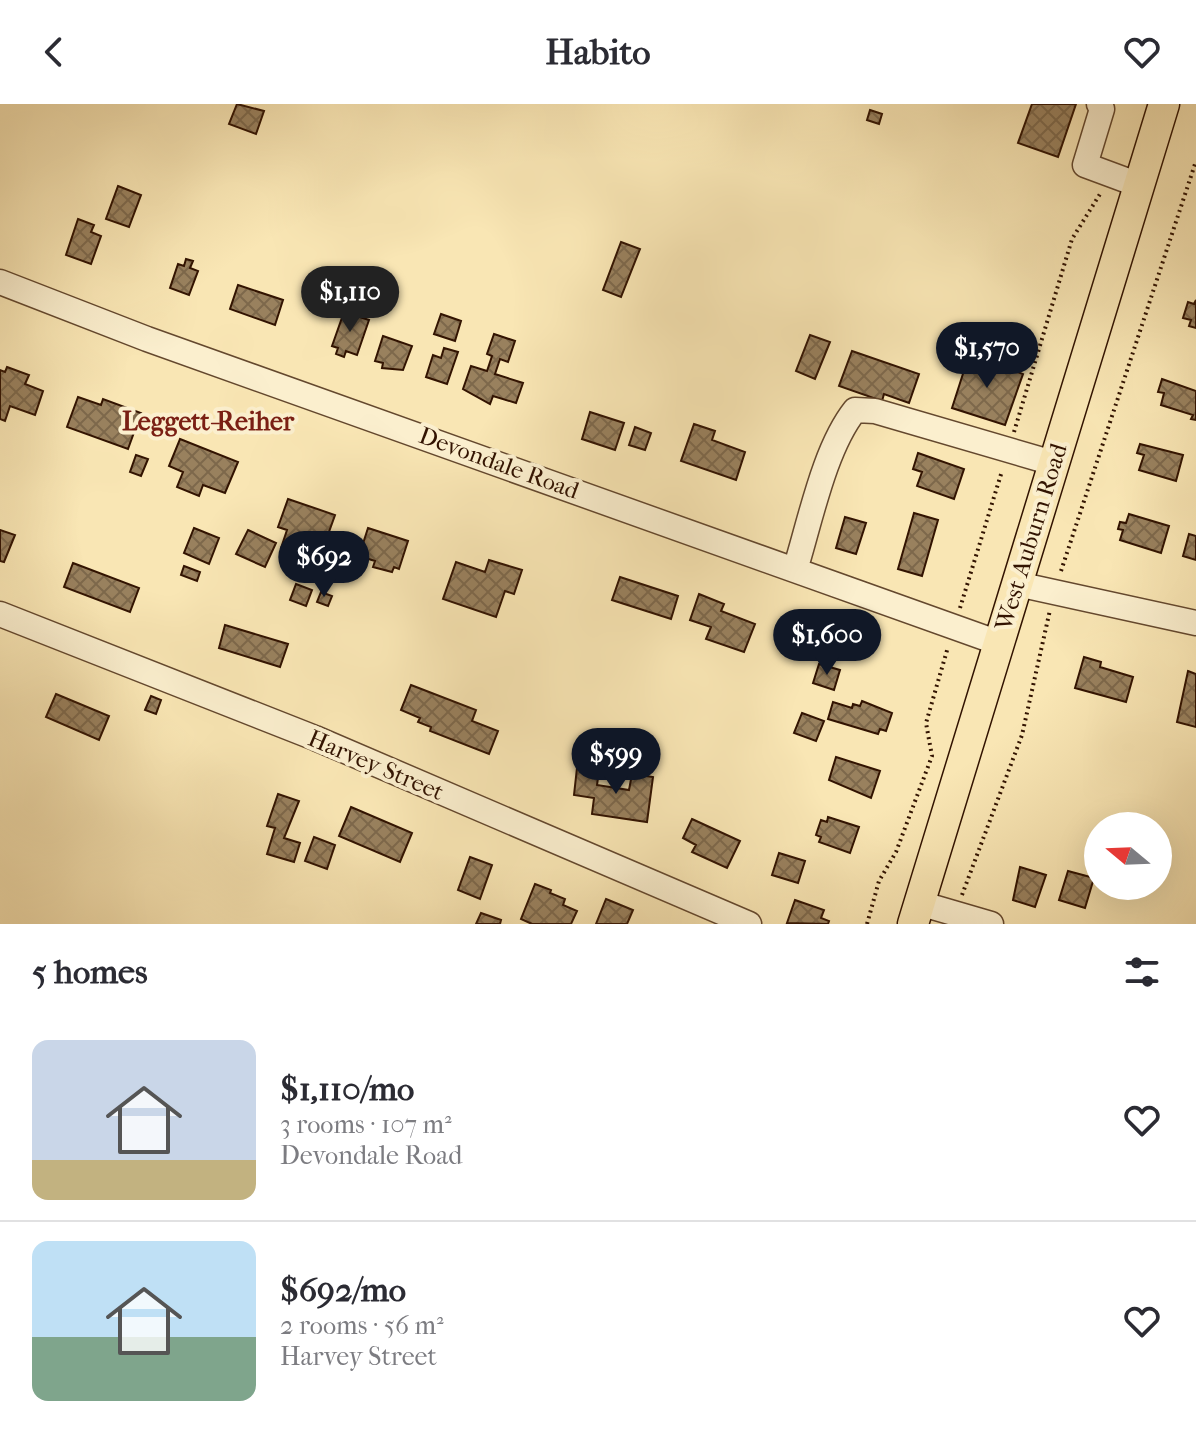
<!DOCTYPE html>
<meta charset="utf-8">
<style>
:root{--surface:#fff;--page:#f7f7f7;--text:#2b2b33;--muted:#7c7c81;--line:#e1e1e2;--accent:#111827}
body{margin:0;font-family:"IM FELL French Canon",serif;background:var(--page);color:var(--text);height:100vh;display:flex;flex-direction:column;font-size:30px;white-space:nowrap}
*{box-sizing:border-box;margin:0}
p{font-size:26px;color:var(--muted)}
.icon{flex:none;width:44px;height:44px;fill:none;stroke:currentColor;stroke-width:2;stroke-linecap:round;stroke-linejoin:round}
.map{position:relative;height:820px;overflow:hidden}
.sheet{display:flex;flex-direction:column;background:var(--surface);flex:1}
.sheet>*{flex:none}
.needle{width:52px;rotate:289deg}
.tools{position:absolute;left:1084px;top:708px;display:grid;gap:16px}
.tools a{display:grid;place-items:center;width:88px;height:88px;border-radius:50%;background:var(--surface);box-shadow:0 8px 32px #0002;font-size:40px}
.price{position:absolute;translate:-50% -68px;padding:0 18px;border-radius:28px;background:var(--accent);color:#fff;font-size:26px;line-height:52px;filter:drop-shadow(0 2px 4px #0008)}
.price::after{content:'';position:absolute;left:50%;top:48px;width:24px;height:18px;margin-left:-12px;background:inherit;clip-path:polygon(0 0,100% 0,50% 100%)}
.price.on{background:#222;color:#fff}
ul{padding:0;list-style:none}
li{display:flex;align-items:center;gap:24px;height:200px;padding:0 32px}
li+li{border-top:2px solid var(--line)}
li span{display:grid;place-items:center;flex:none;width:224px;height:160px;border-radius:16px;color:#555}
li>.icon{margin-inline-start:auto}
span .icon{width:96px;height:96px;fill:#fffc;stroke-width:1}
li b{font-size:34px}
h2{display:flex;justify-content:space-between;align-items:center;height:96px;padding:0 32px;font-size:34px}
header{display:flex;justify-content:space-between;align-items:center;height:104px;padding:0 32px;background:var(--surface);font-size:36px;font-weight:800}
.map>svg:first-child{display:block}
.building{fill:url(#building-cross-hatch);stroke:#321301;stroke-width:2}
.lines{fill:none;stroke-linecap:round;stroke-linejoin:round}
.minor-casing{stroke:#64482e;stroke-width:27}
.major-casing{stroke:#321301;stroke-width:33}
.path{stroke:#321301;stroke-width:4;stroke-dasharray:2 4;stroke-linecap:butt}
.minor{stroke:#fbefce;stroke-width:24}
.major{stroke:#f9e6b4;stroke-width:30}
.labels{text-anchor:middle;stroke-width:8;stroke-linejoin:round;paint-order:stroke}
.street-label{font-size:24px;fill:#321301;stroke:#fbefce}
.neighbourhood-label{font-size:26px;font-weight:bold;fill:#7a1f14;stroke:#fbefce}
</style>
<header><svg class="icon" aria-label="back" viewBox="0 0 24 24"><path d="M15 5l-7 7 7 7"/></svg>Habito<svg class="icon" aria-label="heart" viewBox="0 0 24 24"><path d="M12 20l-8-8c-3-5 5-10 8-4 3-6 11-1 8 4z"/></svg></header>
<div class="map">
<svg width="1196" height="820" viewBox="0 0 1196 820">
<defs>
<pattern id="building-cross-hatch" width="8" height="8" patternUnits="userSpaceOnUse" patternTransform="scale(2)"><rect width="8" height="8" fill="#99815e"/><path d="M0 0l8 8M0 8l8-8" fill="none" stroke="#7d684b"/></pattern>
</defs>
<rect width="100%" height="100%" fill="#f9e6b4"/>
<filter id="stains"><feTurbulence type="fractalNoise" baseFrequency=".0025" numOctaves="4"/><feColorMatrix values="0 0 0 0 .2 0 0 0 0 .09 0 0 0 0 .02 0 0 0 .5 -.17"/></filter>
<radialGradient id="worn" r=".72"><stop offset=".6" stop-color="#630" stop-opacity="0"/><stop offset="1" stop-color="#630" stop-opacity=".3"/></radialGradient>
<path class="building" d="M237 0 264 7 256 30 229 20Z
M1032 0H1076L1058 53 1018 39Z
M870 6 882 10 879 20 867 16Z
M118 82 141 91 129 123 106 115Z
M78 115 94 121 91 128 101 132 91 160 66 151Z
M621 138 640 145 621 193 603 186Z
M186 155 193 157 190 164 198 167 189 191 170 184 178 160 184 162Z
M238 181 283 196 275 221 230 205Z
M370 181 389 186 383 210 364 204Z
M1196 196V224L1189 222 1191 216 1183 214 1188 198 1194 200Z
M344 208 369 216 357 251 346 247 344 253 336 250 338 244 332 242Z
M441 210 461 217 455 237 434 230Z
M494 230 515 237 508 258 500 255 495 270 523 279 516 299 493 292 490 300 463 285 471 262 487 267 492 252 487 250Z
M810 231 830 238 815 275 796 267Z
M383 232 412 242 403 266 382 264 383 259 375 257Z
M444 244 458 248 447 280 426 273 433 251 441 254Z
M852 247 919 270 909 299 884 290 882 297 839 282Z
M969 251 1023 270 1005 321 952 304Z
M7 263 29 271 25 280 43 287 35 311 10 302 5 317 0 315V266L5 268Z
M1162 275 1196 287V316L1191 315 1193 311 1161 301 1164 289 1158 288Z
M78 293 101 301 103 295 141 309 128 345 67 323Z
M590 308 624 319 615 346 582 335Z
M694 320 715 327 712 336 745 348 736 376 681 357Z
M635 323 651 329 645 346 629 341Z
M180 335 238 358 225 389 203 381 199 392 177 383 183 368 169 362Z
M1140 340 1183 351 1176 377 1139 366 1144 351 1137 349Z
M918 349 964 365 954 395 917 382 922 368 913 365Z
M136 351 148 355 141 372 130 368Z
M288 395 335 411 325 439 303 431 297 449 281 444 287 426 278 423Z
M914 409 938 416 922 472 898 465Z
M1129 410 1169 422 1161 449 1120 436 1123 426 1118 425 1120 418 1126 419Z
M845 413 866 419 856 450 836 444Z
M194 424 219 434 209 460 184 449Z
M368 424 408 437 399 465 394 463 392 468 373 463 375 457 359 452Z
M0 426 15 431 4 458 0 457Z
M248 426 276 439 265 463 236 450Z
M1189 430 1196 432V456L1183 452Z
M489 456 522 466 514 490 505 487 496 513 443 495 456 458 485 468Z
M73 459 139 484 130 508 64 483Z
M184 462 200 468 197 477 181 471Z
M620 473 678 492 671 515 612 496Z
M296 480 312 486 306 502 290 496Z
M321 488 332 492 328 502 317 498Z
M699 490 724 500 721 507 755 520 744 548 706 535 711 523 690 516Z
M225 521 288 540 280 563 219 544Z
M1084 553 1101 558 1100 563 1133 573 1126 598 1075 584Z
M819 560 840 566 834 586 813 579Z
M1188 567 1196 570V623L1177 618Z
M411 581 476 606 472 617 498 627 489 650 430 627 431 623 418 618 420 614 401 606Z
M56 590 109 612 99 636 46 613Z
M151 592 161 596 156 610 145 606Z
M862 597 892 609 886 627 880 625 878 630 828 615 833 598 852 604 853 600 860 602Z
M802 609 824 617 816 637 794 629Z
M836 653 880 667 871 694 829 676Z
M577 664 599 667 597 681 629 686 632 670 653 673 647 718 592 710 594 694 574 691Z
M278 690 299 697 284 734 300 739 294 758 267 750 275 724 267 722Z
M351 703 412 729 400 758 339 732Z
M828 713 859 723 850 749 819 738 821 733 816 731 821 716 827 718Z
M692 715 740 737 727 764 692 748 696 741 683 734Z
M314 733 335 741 327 765 305 757Z
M779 749 805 757 798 779 772 771Z
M470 753 492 761 480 795 458 786Z
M1020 763 1046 771 1035 803 1013 796Z
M1068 767 1094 774 1085 804 1059 796Z
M535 780 551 786 550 789 565 795 563 801 577 807 571 820H532L521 815Z
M606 795 633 806 627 820H596Z
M795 796 824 806 821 814 829 817 828 820 787 819Z
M481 809 501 816 500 820H476Z"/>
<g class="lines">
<g class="minor-casing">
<path id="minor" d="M1099 0 1102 5 1085 61 1139 81
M0 178 147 235 999 539
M795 466C810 418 824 345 855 306L875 307 1053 359
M1017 480 1196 519
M0 510 315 634 749 820
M919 799 991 820"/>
</g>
<g class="major-casing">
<path id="major" d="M913 820 1164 0"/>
</g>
<path class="path" d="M1014 328 1072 135 1100 90
M1061 467 1196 57
M960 504 1002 367
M962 791 1022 631 1050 506
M867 820 879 777 896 748 932 652 926 619 948 543"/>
<use href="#minor" class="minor"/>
<use href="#major" class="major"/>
</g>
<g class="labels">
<g class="street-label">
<text transform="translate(499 359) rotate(20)" y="8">Devondale Road</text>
<text transform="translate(1031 433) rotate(-73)" y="8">West Auburn Road</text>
<text transform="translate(376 661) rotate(23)" y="8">Harvey Street</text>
</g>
<g class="neighbourhood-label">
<text x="208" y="326">Leggett-Reiher</text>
</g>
</g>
<rect width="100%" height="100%" filter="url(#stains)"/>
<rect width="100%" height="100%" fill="url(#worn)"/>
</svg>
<div class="tools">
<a><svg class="needle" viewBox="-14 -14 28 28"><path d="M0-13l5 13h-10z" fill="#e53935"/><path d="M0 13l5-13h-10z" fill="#7c7c81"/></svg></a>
</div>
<b class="price on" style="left:350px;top:230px">$1,110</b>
<b class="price" style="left:987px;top:286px">$1,570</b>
<b class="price" style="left:324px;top:495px">$692</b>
<b class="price" style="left:827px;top:573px">$1,600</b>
<b class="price" style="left:616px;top:692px">$599</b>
</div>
<section class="sheet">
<h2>5 homes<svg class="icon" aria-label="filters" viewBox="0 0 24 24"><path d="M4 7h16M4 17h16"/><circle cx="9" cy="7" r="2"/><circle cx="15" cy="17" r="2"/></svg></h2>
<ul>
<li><span style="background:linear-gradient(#c9d6e8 75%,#c2b280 0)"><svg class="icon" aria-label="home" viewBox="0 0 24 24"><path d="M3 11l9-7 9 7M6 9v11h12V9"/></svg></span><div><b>$1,110/mo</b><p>3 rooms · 107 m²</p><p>Devondale Road</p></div><svg class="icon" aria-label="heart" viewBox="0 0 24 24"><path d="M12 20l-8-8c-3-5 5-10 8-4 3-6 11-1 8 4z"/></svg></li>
<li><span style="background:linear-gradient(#bfe0f5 60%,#7fa58c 0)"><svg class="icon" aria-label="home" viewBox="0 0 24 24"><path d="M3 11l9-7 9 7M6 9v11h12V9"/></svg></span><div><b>$692/mo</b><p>2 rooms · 56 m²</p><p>Harvey Street</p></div><svg class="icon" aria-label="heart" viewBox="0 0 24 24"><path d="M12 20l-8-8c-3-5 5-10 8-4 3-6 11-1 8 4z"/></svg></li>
</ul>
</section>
